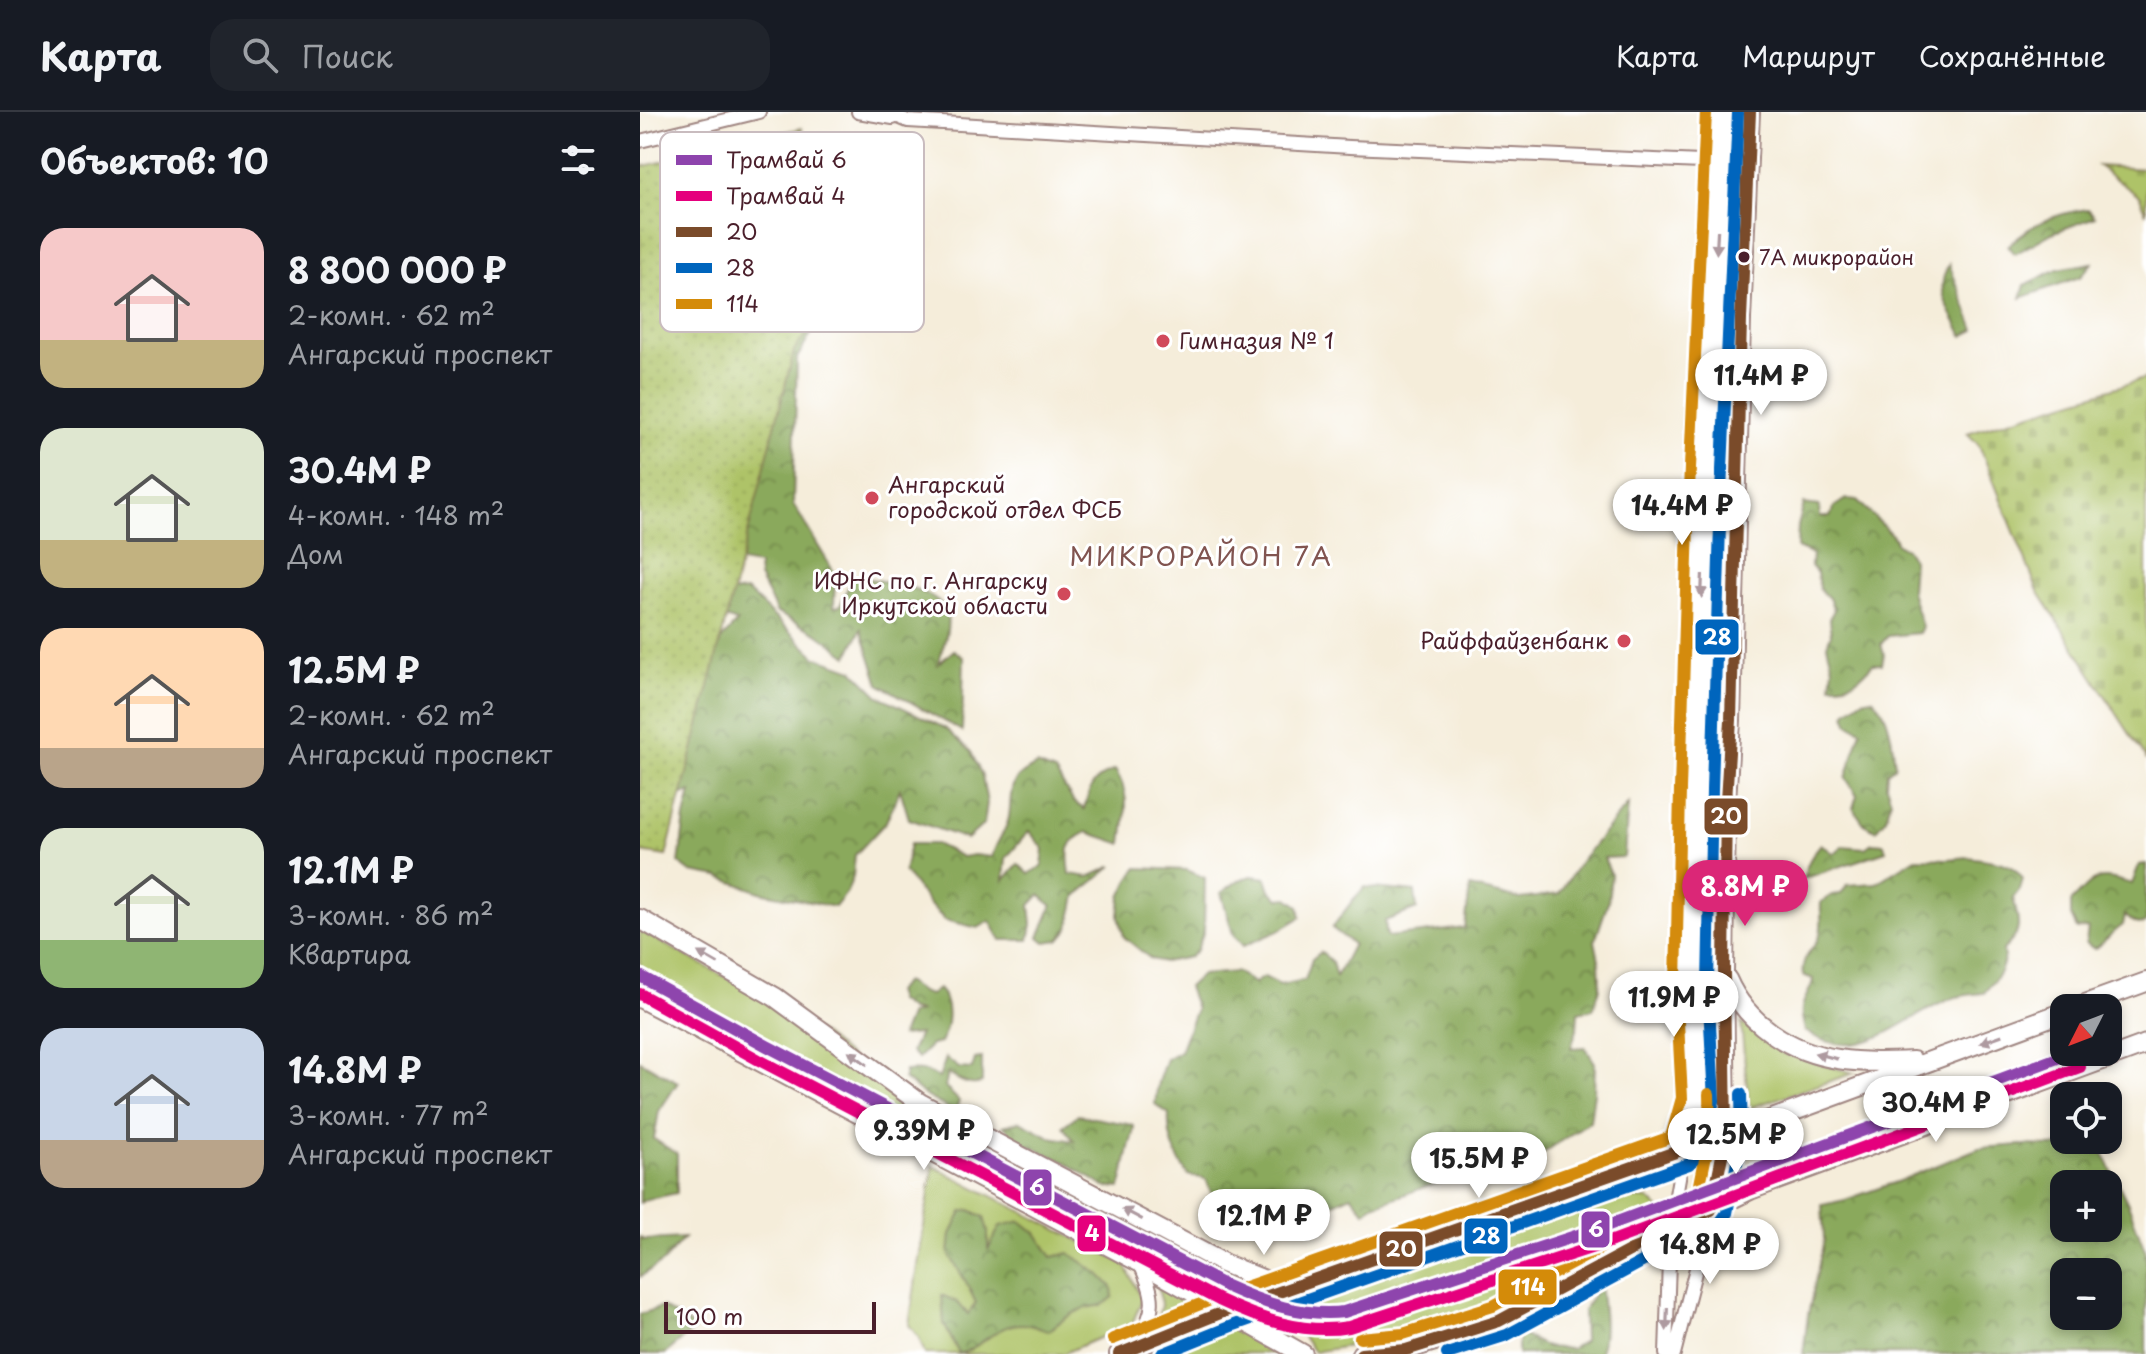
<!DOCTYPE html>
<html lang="ru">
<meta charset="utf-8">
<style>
:root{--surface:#171b24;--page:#20242c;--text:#f1f3f6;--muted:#9ea1a6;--line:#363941;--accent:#db2777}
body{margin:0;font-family:"Playpen Sans",sans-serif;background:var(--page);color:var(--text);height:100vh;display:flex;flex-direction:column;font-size:30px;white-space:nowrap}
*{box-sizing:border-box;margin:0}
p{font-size:26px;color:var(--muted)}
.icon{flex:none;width:44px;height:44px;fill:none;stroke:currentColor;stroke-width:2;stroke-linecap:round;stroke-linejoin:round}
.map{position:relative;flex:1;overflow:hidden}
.drawer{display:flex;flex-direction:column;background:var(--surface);width:640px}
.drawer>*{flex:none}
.needle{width:52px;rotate:228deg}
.buttons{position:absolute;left:1410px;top:882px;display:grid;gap:16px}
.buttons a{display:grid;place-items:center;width:72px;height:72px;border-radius:16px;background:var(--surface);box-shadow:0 4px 12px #0003;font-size:40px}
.scale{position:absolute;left:24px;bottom:20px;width:212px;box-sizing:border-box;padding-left:8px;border:4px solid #4a1f2b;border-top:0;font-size:22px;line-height:28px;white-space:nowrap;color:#4a1f2b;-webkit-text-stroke:6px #fff;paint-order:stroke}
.price{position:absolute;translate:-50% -68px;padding:0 18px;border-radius:28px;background:#fff;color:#222;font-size:26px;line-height:52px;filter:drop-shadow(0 2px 4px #0008)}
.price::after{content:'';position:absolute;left:50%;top:48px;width:24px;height:18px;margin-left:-12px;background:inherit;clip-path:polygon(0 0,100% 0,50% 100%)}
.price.current{background:var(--accent);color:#fff}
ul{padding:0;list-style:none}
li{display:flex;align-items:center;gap:24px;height:200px;padding:0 40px}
li span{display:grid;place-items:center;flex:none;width:224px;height:160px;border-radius:24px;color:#555}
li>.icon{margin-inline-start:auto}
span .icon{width:96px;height:96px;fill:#fffc;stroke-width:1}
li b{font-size:34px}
h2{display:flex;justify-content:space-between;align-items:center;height:96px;padding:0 40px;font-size:34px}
header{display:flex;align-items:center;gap:48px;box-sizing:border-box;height:112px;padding:0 40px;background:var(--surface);border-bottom:2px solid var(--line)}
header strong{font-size:38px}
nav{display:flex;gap:44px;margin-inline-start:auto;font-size:28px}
.search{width:560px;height:72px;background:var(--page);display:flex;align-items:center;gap:20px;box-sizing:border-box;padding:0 28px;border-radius:24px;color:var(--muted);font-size:30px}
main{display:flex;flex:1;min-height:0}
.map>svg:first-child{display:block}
.grass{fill:#aec367;stroke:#7c7149;stroke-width:2}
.forest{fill:url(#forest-crowns);stroke:#6a6444;stroke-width:2;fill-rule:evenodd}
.cemetery{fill:url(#cemetery-stones);stroke:#7c7149;stroke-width:2}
.park{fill:url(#park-dots);stroke:#7c7149;stroke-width:2}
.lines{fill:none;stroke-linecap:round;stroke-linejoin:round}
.street-casing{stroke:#a08682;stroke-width:16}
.secondary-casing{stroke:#a08682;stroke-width:22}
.street{stroke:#fff;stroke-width:12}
.secondary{stroke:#fff;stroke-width:18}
.bus-1-casing{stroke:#fff;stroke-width:18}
.bus-2-casing{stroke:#fff;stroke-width:18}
.bus-3-casing{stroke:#fff;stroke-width:18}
.bus-1{stroke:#7a4b2a;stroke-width:12}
.bus-2{stroke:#0065bd;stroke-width:12}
.bus-3{stroke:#d48b09;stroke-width:12}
.tram-1-casing{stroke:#fff;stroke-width:18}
.tram-2-casing{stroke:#fff;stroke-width:18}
.tram-1{stroke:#8e44ad;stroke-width:12}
.tram-2{stroke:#e5007d;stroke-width:12}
.oneway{fill:#ae9aa0}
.bus-dot{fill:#4a1f2b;stroke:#fff;stroke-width:3}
.poi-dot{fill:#d1495b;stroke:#fff;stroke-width:3}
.labels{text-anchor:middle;stroke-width:6;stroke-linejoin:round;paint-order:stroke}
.bus-label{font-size:20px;fill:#4a1f2b;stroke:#fff;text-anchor:start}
.poi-label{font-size:22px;fill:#4a1f2b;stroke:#fff;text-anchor:start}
.quarter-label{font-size:26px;letter-spacing:2px;fill:#815450;stroke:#fff}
.key{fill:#fff;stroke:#c9bcbf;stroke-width:2}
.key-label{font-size:22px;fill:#4a1f2b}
.line-badge{stroke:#fff;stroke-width:3}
.badge-label{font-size:22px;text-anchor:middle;font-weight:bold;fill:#fff}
</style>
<header>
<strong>Карта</strong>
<div class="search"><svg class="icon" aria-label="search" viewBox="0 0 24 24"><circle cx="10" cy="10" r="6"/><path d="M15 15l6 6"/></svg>Поиск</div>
<nav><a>Карта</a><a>Маршрут</a><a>Сохранённые</a></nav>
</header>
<main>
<section class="drawer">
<h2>Объектов: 10<svg class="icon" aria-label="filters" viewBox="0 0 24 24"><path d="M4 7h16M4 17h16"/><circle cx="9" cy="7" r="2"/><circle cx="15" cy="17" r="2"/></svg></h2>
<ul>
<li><span style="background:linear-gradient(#f6c9c9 70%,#c2b280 0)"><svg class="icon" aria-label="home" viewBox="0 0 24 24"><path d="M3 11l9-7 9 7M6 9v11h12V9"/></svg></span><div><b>8 800 000 ₽</b><p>2-комн. · 62 m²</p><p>Ангарский проспект</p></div></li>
<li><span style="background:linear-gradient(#dfe7d0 70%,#c2b280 0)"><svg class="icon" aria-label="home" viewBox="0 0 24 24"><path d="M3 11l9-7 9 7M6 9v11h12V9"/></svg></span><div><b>30.4M ₽</b><p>4-комн. · 148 m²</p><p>Дом</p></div></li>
<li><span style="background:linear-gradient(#ffd9b3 75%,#b9a48a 0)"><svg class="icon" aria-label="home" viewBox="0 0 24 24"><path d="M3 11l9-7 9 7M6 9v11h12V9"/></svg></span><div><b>12.5M ₽</b><p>2-комн. · 62 m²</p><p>Ангарский проспект</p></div></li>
<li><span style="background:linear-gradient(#dfe7d0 70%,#8fb573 0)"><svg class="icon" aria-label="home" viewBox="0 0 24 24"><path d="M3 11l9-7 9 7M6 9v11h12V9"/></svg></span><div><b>12.1M ₽</b><p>3-комн. · 86 m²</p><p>Квартира</p></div></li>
<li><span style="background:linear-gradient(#c9d6e8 70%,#b9a48a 0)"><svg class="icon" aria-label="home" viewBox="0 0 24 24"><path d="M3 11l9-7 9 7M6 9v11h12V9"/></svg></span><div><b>14.8M ₽</b><p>3-комн. · 77 m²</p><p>Ангарский проспект</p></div></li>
</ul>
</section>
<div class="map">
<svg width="1506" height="1242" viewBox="0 0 1506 1242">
<defs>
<pattern id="forest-crowns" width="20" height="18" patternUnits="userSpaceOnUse" patternTransform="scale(2)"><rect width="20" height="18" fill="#8aa95c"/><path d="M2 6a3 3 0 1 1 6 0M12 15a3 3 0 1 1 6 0" fill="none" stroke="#73894c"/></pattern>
<pattern id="cemetery-stones" width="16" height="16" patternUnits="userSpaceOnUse" patternTransform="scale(2)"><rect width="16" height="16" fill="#aec367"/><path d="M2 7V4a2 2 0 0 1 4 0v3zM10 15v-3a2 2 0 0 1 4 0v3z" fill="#97a75a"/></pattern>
<pattern id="park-dots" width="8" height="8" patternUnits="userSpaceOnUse" patternTransform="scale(2)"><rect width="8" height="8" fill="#aec367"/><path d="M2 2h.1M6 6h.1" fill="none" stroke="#97a75a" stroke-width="1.8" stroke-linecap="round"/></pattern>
</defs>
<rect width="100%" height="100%" fill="#fff"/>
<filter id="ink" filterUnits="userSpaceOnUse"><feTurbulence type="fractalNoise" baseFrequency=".0125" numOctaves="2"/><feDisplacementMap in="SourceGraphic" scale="16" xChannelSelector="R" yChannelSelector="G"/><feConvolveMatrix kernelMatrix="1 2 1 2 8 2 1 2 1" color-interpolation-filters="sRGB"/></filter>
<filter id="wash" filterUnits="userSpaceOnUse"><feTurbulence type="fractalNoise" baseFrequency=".006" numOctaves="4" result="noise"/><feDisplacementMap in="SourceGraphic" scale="32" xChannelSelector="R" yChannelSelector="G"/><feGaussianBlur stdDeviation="1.8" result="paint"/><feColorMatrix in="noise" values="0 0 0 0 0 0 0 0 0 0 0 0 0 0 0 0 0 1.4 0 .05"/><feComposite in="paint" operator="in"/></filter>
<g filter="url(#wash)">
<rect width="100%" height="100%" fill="#f5edda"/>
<path class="grass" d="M1089 77H1094L1075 813 1061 812Z
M0 819 97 871 183 923 278 1000 587 1164 576 1183 0 877Z
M1101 911 1144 942 1214 961 1109 996Z
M293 1054 485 1152 502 1188 492 1212 422 1242H285L279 1226 269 1213Z
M995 1086 1009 1087 1022 1100V1114L874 1191 785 1221 674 1240 656 1215 674 1187 943 1094Z
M518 1170 568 1197 515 1220 521 1193Z
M587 1208 647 1241 501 1242Z"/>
<path class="forest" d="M0 56 185 153 184 200 157 246 153 392 195 462 194 495 200 494 213 464C238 469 302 475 307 503 310 518 302 538 298 552L314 538 324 546 322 619 239 572 221 517 208 544 177 521 137 501 119 465 118 453 95 449 70 483 107 479 176 545 213 558 239 584 305 616 331 640 342 664 347 691 344 712 327 727 269 707 260 677 246 710 215 743 213 764 207 780 195 795 120 780 79 765 51 760 39 751 45 705 51 680 27 689 58 554 97 510 73 502Z
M1448 97 1455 105 1412 121 1375 142 1368 134C1389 112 1418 101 1448 97Z
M1452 151 1440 165 1381 186 1385 173 1418 157Z
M1309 152 1335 218 1323 224C1310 197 1293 180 1309 152Z
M1207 387 1217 388 1253 424 1257 432 1266 437 1273 448 1271 479 1282 515 1279 521 1248 524 1241 532 1244 543 1242 552H1233C1217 568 1215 573 1191 573L1193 556 1187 533 1191 522 1189 507 1194 498 1189 486 1179 477 1177 461 1171 454 1172 442 1157 436 1158 414 1164 392 1179 394 1180 405H1190L1194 395Z
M1232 586C1250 599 1253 633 1255 654L1247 660 1246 673 1251 688 1246 706 1236 718 1225 713 1213 696 1217 683 1206 666 1221 618 1208 611 1206 600 1222 588Z
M397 653 415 660 434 690 444 697C450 674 452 667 475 658 492 684 485 703 482 732L447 720C425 731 427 739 430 762L449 765 473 754 436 784 429 816 419 828 405 830 399 825 412 794 400 783 390 793 392 812 389 828H361L350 809 338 816 305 808 290 793 264 759 270 732H296L322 745 334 743 352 745C355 732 364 722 368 709 372 696 368 681 375 669 380 662 389 657 397 653ZM389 719 404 737 402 754 389 762 378 752 364 768 366 746Z
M988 692 984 745 964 746 971 763 968 790 955 829 959 848 960 876 953 897 938 900 937 917 931 936 945 935 955 951 954 981 950 1009 893 1048 862 1053 859 1045 840 1060 788 1074 731 1094 725 1100 711 1083 686 1095 673 1083 628 1104 588 1103 571 1080 566 1067 548 1063C535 1044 527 1025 529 1002L515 992 518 970 526 947 540 939 556 897 548 875 561 863 596 860 614 871 624 865 640 873 665 868 672 847 681 840 692 850 696 865 713 832 692 816 713 788 725 775 775 780 777 797 745 809 747 825 825 816 830 775 880 787 919 782 941 748Z
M1232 731 1244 732 1246 739 1163 767C1166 753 1171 743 1181 732L1193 741 1197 740 1202 734 1225 736Z
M1327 745C1348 748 1372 748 1383 767L1380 777 1373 786C1379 811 1384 819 1363 838 1367 857 1355 867 1344 881 1332 882 1319 883 1308 888 1258 909 1220 955 1165 919 1163 910 1160 900 1163 892 1166 882 1172 877 1173 867L1163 863C1160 844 1175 837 1180 822 1183 811 1180 801 1181 790L1192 783 1201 782 1207 773 1236 771 1276 746 1308 747Z
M1506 752V811C1496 814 1492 810 1485 803L1483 813C1473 820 1465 829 1454 837L1446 831 1448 816 1437 817 1431 804V790C1457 764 1456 761 1492 772L1499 753Z
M497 756 547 758 565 766 564 818 557 838 550 845 524 850 511 847 484 825 479 804 481 785 488 770Z
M611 764 626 766 630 778 639 787 648 786 659 794 661 805 638 819 603 834 593 822 581 781 599 768Z
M265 870 283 881 290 883 298 877C312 891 309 915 300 931L291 933 278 946 271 940 279 922 261 924 270 902 281 900 270 898 258 889 255 880Z
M306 946 319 956 332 957 335 947 342 946V971C327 975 320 968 308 962L305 975 319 989 315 1000 287 985 264 967 265 959C279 958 287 958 299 966Z
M0 949 38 970 19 999 14 1027 37 1042V1081L5 1088 0 1091Z
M438 1003 494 1013C494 1024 489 1031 488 1041 485 1053 484 1064 480 1076L465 1075 425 1050 385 1032 363 1014 380 1009 410 1025 434 1029 423 1014Z
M1381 1033 1446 1035 1463 1041 1488 1092 1506 1140V1242H1163L1168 1203 1184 1128 1182 1093 1205 1088 1259 1069 1339 1036ZM1424 1072H1468V1116H1424ZM1424 1160H1468V1204H1424Z
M330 1098 344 1105 348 1120V1138L360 1114 381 1109 396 1121 412 1145 429 1141 459 1162 472 1175 473 1185C459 1198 458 1192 443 1197 430 1202 419 1210 409 1219 401 1217 391 1213 383 1212 357 1211 342 1236 319 1242L304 1212 302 1183 317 1190 328 1202 336 1191 326 1170 309 1142 311 1122 322 1100Z
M0 1125 4 1128 44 1126 23 1150 0 1165Z
M960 1171C962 1193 968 1221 959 1242H878V1221L907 1235 931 1237 944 1229 943 1199Z
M22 1195 56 1216 25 1242H0V1202Z"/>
<path class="cemetery" d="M1458 54 1506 57V102L1500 85Z
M1506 266V647L1398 479 1339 333 1327 321Z"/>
<path class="park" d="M162 16 185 153V196L154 239 26 744 0 740V55Z"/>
</g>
<g filter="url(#ink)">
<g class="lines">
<g class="street-casing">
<path id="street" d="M218 0 253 6
M246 0 268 9 710 35 1108 52
M0 29 119 0
M495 1236C514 1196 519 1192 499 1150
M1026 1242 1030 1117 1044 1037
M1034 1242 1071 1098 1086 1024"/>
</g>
<g class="secondary-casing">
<path id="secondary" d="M0 807 135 885 280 991 585 1152 647 1177
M1087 867C1106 911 1150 940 1198 947 1223 951 1248 950 1273 949
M0 886 499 1150 663 1242
M1434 896 1506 870
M1086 1024 1084 860 1086 689 1091 608 1101 207 1110 0
M1044 1037 1058 988 1052 873 1056 678 1065 379 1082 0
M479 1242 588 1198 1086 1024 1424 900
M721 1242 766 1238 859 1209 1030 1117 1110 1078 1506 932"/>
</g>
<use href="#street" class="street"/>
<use href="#secondary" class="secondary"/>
<g class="bus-1-casing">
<path id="bus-1" d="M1071 1098 1086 1024 1084 860 1086 689 1091 608 1101 207 1110 0
M479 1242 588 1198 1044 1037
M721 1242 766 1238 859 1209 1030 1117 1071 1098"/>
</g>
<g class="bus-2-casing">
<path id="bus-2" d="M522 1242 594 1213 1049 1052 1059 1043 1074 989 1068 873 1072 678 1081 380 1098 1
M807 1242 867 1223 1037 1131 1079 1112 1087 1101 1102 1025 1101 982"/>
</g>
<g class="bus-3-casing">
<path id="bus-3" d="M720 1226 763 1222 853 1194 1022 1103 1057 1087 1070 1023 1069 982
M473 1227 583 1183 1031 1025 1042 986 1036 873 1040 678 1049 378 1066 0"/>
</g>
<use href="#bus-1" class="bus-1"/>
<use href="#bus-2" class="bus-2"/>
<use href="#bus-3" class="bus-3"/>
<g class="tram-1-casing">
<path id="tram-1" d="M0 864 127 934 586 1174C623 1191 663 1205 704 1200L966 1114 1434 940"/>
</g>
<g class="tram-2-casing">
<path id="tram-2" d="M0 882 119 948 579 1188C619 1207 664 1223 709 1215L972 1129 1440 955"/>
</g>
<use href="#tram-1" class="tram-1"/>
<use href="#tram-2" class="tram-2"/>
</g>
<defs><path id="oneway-solid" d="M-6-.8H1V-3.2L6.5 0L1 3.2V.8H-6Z" transform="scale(2)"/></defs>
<g class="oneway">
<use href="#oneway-solid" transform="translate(1077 130) rotate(93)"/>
<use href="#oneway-solid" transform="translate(1062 474) rotate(92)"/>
<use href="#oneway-solid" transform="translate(68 846) rotate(-150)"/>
<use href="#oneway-solid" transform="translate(1351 927) rotate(160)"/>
<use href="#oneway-solid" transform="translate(1186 944) rotate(-165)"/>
<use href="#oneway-solid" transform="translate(218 946) rotate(-144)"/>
<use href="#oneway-solid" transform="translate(492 1102) rotate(-152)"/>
<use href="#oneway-solid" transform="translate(1027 1207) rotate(92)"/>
</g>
</g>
<circle class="bus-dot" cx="1104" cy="145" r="7"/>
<g class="poi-dot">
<circle cx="523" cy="229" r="8"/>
<circle cx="232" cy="386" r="8"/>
<circle cx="424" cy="482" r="8"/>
<circle cx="984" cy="529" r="8"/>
</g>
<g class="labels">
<g class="bus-label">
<text x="1119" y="153">7А микрорайон</text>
</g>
<g class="poi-label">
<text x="539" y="237">Гимназия № 1</text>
<text x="248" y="381">Ангарский<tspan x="248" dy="25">городской отдел ФСБ</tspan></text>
<text x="408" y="477" text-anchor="end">ИФНС по г. Ангарску<tspan x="408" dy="25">Иркутской области</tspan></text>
<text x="968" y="537" text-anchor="end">Райффайзенбанк</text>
</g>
<g class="quarter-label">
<text x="561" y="454">МИКРОРАЙОН 7А</text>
</g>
</g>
<rect x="20" y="20" width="264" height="200" rx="12" class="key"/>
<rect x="36" y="43" width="36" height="10" fill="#8e44ad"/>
<rect x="36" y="79" width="36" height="10" fill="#e5007d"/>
<rect x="36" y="115" width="36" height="10" fill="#7a4b2a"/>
<rect x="36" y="151" width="36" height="10" fill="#0065bd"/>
<rect x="36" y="187" width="36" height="10" fill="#d48b09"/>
<g class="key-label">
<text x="86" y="56">Трамвай 6</text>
<text x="86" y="92">Трамвай 4</text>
<text x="86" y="128">20</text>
<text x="86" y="164">28</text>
<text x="86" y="200">114</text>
</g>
<g class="line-badge">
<rect x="1054" y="506" width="46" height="38" rx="8" fill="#0065bd"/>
<rect x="1063" y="685" width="46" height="39" rx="8" fill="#7a4b2a"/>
<rect x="382" y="1056" width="31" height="39" rx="8" fill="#8e44ad"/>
<rect x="940" y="1098" width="31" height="39" rx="8" fill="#8e44ad"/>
<rect x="436" y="1102" width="31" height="39" rx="8" fill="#e5007d"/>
<rect x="823" y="1105" width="46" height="38" rx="8" fill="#0065bd"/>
<rect x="738" y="1118" width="46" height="38" rx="8" fill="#7a4b2a"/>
<rect x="857" y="1156" width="61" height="38" rx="8" fill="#d48b09"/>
</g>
<g class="badge-label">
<text x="1077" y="533">28</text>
<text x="1086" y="712">20</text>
<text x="397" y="1083">6</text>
<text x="956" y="1125">6</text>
<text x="452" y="1129">4</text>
<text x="846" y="1132">28</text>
<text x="761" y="1145">20</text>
<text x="888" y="1183">114</text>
</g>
</svg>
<div class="buttons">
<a><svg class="needle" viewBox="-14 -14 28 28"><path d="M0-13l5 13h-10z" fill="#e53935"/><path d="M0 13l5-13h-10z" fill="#9ea1a6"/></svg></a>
<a><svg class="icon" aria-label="locate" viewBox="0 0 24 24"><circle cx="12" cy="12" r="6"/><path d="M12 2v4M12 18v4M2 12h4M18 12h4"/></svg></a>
<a>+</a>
<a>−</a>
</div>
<div class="scale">100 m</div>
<b class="price" style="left:1121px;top:305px">11.4M ₽</b>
<b class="price" style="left:1042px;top:435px">14.4M ₽</b>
<b class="price current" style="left:1105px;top:816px">8.8M ₽</b>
<b class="price" style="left:1034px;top:927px">11.9M ₽</b>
<b class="price" style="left:1296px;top:1032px">30.4M ₽</b>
<b class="price" style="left:284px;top:1060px">9.39M ₽</b>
<b class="price" style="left:1096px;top:1064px">12.5M ₽</b>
<b class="price" style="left:839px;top:1088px">15.5M ₽</b>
<b class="price" style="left:624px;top:1145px">12.1M ₽</b>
<b class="price" style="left:1070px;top:1174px">14.8M ₽</b>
</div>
</main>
